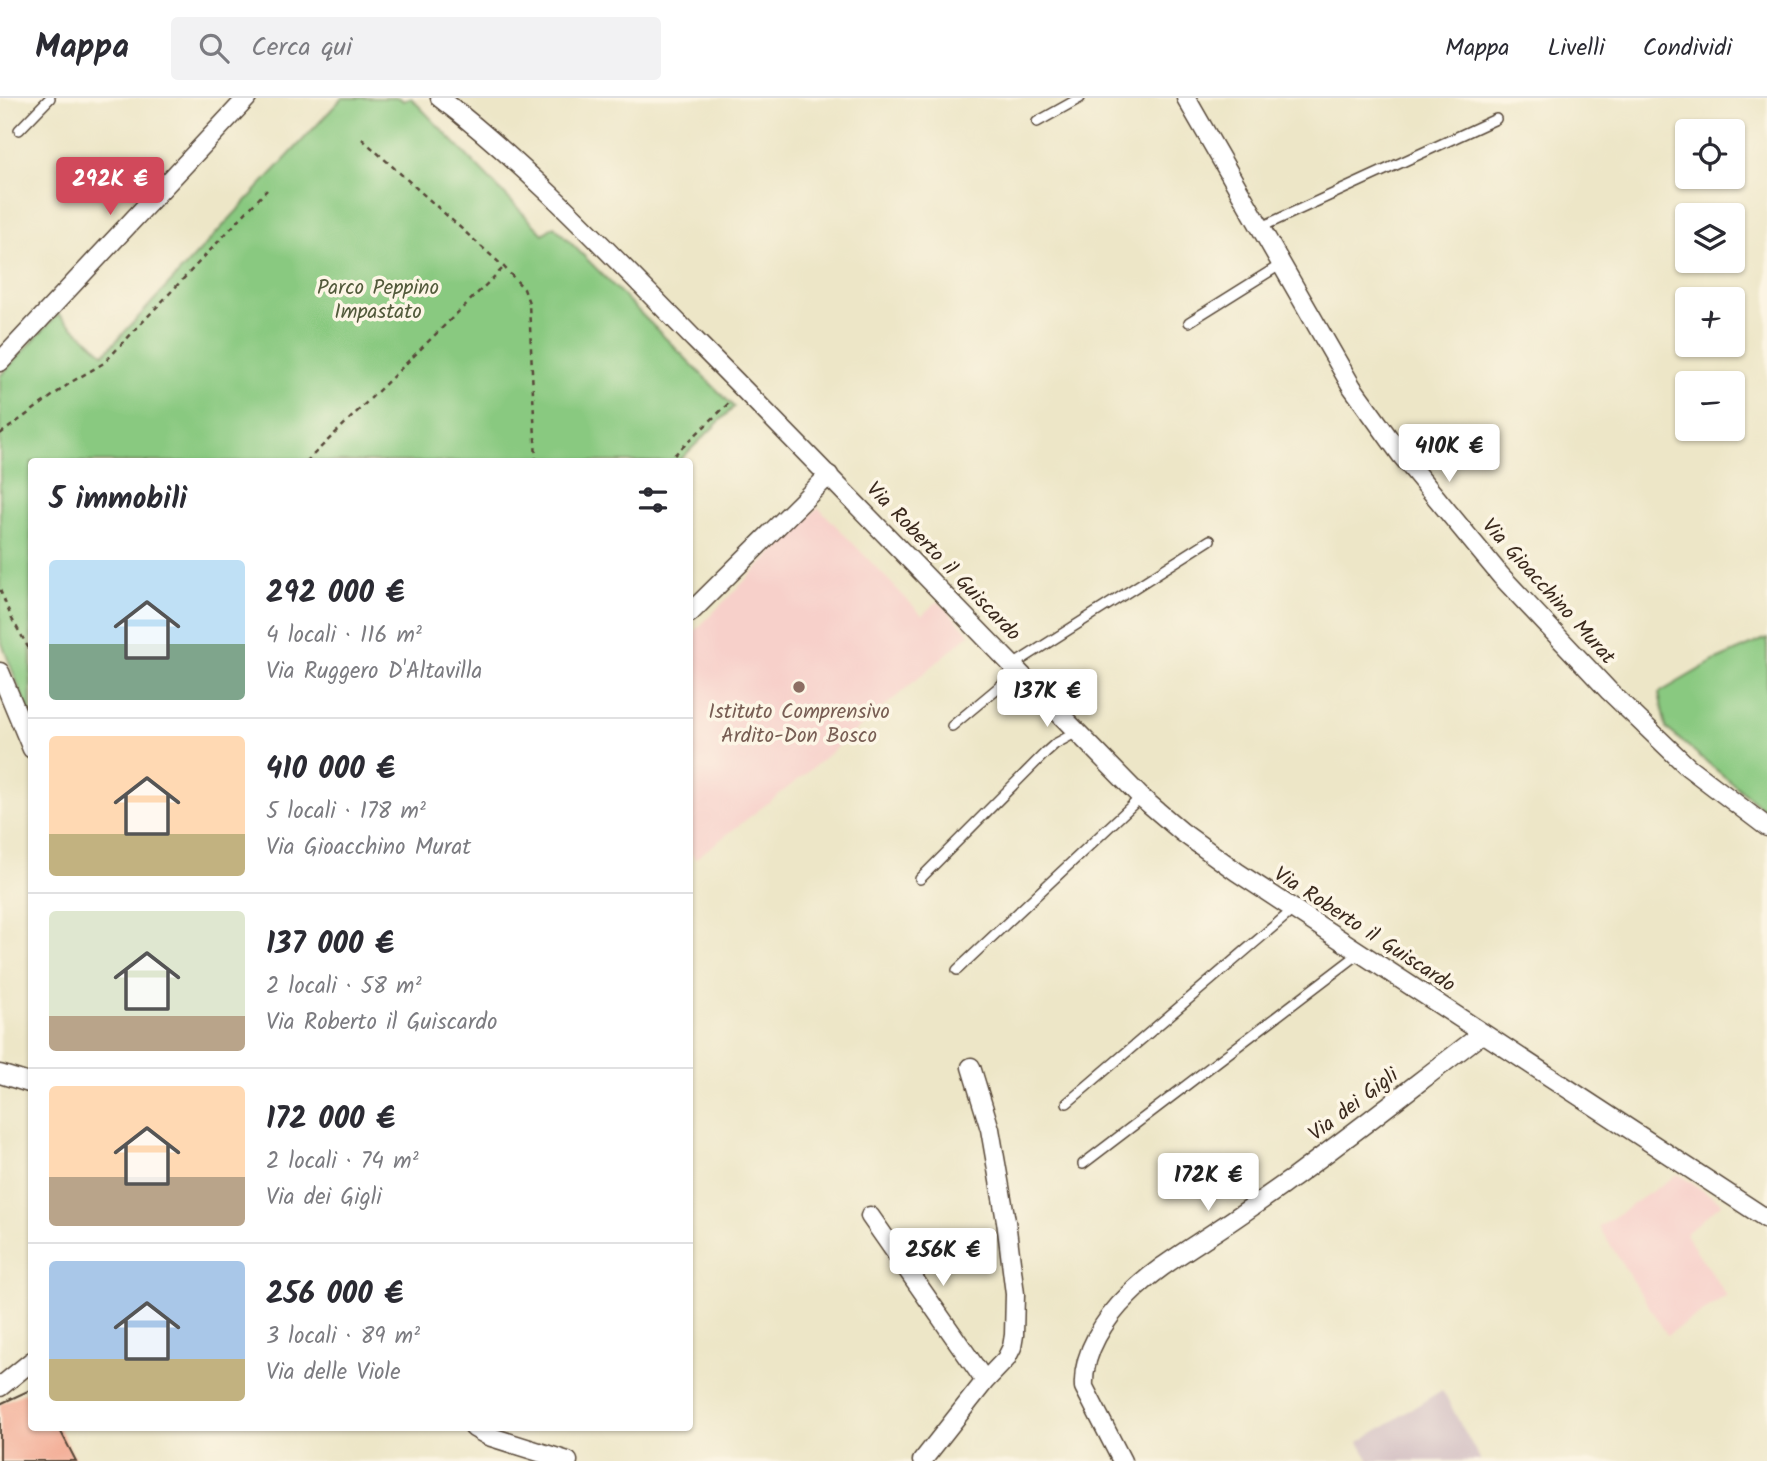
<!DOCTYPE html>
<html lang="it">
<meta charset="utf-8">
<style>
:root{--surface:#fff;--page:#f2f2f3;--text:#2b2b33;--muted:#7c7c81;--line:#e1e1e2;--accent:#d1495b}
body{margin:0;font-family:Kalam,sans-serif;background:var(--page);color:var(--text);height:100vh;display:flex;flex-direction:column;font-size:26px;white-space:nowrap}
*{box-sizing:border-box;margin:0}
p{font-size:23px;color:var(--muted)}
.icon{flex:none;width:38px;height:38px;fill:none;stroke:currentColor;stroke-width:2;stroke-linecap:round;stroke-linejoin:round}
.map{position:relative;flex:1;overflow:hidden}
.side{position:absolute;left:28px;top:360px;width:665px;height:973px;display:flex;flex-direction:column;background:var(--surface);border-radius:7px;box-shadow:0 2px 5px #0004}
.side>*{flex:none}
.tools{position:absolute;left:1675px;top:21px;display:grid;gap:14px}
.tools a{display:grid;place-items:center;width:70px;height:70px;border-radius:7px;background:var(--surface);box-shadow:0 2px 5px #0004;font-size:35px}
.price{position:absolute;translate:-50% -60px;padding:0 16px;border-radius:7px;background:#fff;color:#222;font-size:23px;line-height:46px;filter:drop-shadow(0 2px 4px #0008)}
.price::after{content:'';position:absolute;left:50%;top:42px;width:21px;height:16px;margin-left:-10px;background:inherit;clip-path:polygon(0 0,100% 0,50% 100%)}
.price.current{background:var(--accent);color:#fff}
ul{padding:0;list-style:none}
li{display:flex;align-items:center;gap:21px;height:175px;padding:0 21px}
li+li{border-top:2px solid var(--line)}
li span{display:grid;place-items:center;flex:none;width:196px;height:140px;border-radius:7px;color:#555}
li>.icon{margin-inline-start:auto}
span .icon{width:84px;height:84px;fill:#fffc;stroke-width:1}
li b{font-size:30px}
h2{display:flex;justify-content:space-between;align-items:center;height:84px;padding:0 21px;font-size:30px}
header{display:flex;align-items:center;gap:42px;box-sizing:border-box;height:98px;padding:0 35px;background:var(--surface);border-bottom:2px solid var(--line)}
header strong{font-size:33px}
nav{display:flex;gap:38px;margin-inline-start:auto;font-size:24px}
.search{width:490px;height:63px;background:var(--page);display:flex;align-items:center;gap:18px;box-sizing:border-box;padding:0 24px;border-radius:7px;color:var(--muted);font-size:26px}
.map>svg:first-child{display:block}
.built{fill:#f7d0ca}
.industrial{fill:#d2bec2}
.green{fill:#89c980;stroke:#627a4f;stroke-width:2}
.building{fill:#f3a891}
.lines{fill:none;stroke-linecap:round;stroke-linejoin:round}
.lane-casing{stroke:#564637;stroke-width:12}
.street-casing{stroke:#564637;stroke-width:21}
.path{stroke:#564637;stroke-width:2.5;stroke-dasharray:5 5;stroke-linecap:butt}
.lane{stroke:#fff;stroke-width:9}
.street{stroke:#fff;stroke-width:18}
.education-dot{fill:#8d6e63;stroke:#fcf5e5;stroke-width:2.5}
.labels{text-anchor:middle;stroke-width:7;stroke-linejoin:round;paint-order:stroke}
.park-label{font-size:21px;fill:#525a3b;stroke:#fcf5e5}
.street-label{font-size:21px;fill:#3b2a1e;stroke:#fcf5e5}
.education-label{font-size:21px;fill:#785e54;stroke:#fcf5e5}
</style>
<header>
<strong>Mappa</strong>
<div class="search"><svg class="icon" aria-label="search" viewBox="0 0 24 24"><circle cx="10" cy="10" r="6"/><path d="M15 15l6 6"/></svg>Cerca qui</div>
<nav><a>Mappa</a><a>Livelli</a><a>Condividi</a></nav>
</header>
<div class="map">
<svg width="1767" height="1363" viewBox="0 0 1767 1363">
<rect width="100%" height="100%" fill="#fcf5e5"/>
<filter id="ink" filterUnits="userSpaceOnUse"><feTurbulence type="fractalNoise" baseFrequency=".0143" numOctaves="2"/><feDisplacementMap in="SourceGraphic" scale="14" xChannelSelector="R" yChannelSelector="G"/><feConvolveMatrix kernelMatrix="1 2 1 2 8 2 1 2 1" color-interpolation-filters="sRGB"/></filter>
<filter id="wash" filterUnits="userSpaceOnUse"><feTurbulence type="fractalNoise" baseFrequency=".00686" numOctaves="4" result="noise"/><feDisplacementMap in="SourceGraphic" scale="28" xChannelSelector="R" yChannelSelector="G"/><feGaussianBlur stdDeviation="1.57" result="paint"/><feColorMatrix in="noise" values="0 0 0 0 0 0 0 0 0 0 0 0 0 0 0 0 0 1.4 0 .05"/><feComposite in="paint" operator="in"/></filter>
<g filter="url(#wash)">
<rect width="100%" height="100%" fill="#ede6c7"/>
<path class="built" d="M818 409 922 517 938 503 970 536 803 678 695 761 690 754V538Z
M1678 1076 1722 1105 1685 1136 1727 1198 1667 1237 1599 1129Z"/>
<path class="industrial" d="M1442 1292 1481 1363H1370L1359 1344Z"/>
<path class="green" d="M342 0H400L403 3 411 0 543 136 554 128 734 309 678 364H32L31 621 0 540V278L58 216 104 256Z
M1767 540V714L1666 630 1659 595 1714 563Z"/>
<g id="blocks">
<path class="building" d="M32 1291V1330H59L76 1363H0V1306Z"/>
</g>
</g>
<g filter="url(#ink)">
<use href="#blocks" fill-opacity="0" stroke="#564637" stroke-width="2"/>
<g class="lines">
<g class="lane-casing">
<path id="lane" d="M1037 24 1080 0
M19 32 50 0
M1259 130 1496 21
M1189 224 1280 167
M1013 567 1210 442
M952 628 1018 573
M920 781 1045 655 1055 646 1077 634
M957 872 1141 699
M1067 1005 1294 811
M1083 1066 1360 855"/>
</g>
<g class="street-casing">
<path id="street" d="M440 0C533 72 614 160 697 244 846 394 992 548 1141 699L1182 734 1237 774 1767 1121
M1186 0 1352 289 1401 357 1501 478 1609 593 1688 669 1767 729
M0 264 247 0
M690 515 829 377
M0 574 32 651
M0 976 32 986
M870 1118 985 1283
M0 1289 32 1263
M474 1330 488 1338 568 1363
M922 1363 985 1283 1006 1261 1012 1249 1014 1237 1015 1196 1006 1123 990 1031 971 969
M1122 1363 1084 1289C1082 1255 1105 1220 1129 1197 1154 1172 1181 1156 1210 1137 1238 1119 1266 1099 1293 1080 1357 1033 1420 983 1483 935"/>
</g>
<path class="path" d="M362 41 504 169 524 191 529 205 536 364
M0 336 73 283 104 265 267 92
M306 364 504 169
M667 364 730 304
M0 492 12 521 32 556"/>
<use href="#lane" class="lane"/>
<use href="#street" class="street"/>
</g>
</g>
<circle class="education-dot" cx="799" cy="589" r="7"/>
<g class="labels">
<g class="park-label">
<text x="378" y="196">Parco Peppino<tspan x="378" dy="24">Impastato</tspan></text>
</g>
<g class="street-label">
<text transform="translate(944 463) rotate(46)" y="7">Via Roberto il Guiscardo</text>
<text transform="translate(1549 493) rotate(48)" y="7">Via Gioacchino Murat</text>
<text transform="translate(1365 831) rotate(33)" y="7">Via Roberto il Guiscardo</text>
<text transform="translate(1353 1006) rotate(-37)" y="7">Via dei Gigli</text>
</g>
<g class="education-label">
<text x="799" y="620">Istituto Comprensivo<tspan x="799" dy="24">Ardito-Don Bosco</tspan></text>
</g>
</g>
</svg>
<div class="tools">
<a><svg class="icon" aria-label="locate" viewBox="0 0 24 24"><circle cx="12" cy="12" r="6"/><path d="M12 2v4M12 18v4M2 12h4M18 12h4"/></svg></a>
<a><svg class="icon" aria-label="layers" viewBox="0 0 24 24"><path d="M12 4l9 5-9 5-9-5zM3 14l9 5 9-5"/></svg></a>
<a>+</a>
<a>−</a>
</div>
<b class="price current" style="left:110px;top:119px">292K €</b>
<b class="price" style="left:1449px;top:386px">410K €</b>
<b class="price" style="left:1047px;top:631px">137K €</b>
<b class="price" style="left:1208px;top:1115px">172K €</b>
<b class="price" style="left:943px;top:1190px">256K €</b>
<section class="side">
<h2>5 immobili<svg class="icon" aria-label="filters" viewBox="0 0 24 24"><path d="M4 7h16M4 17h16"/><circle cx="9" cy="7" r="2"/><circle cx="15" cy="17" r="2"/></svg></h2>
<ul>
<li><span style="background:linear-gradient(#bfe0f5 60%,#7fa58c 0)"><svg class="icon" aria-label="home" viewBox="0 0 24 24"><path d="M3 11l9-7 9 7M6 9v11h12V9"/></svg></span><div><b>292 000 €</b><p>4 locali · 116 m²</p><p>Via Ruggero D'Altavilla</p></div></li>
<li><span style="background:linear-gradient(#ffd9b3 70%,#c2b280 0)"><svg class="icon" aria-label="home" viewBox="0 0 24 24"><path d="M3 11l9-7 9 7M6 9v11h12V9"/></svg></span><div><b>410 000 €</b><p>5 locali · 178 m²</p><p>Via Gioacchino Murat</p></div></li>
<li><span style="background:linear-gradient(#dfe7d0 75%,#b9a48a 0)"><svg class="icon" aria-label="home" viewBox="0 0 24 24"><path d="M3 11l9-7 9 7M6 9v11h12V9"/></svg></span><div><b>137 000 €</b><p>2 locali · 58 m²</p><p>Via Roberto il Guiscardo</p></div></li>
<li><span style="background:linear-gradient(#ffd9b3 65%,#b9a48a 0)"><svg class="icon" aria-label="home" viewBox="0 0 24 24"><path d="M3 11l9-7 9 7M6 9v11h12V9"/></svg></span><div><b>172 000 €</b><p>2 locali · 74 m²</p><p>Via dei Gigli</p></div></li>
<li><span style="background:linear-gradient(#a9c7e8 70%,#c2b280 0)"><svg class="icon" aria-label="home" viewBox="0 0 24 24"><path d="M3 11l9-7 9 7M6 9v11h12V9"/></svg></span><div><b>256 000 €</b><p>3 locali · 89 m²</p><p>Via delle Viole</p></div></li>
</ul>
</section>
</div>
